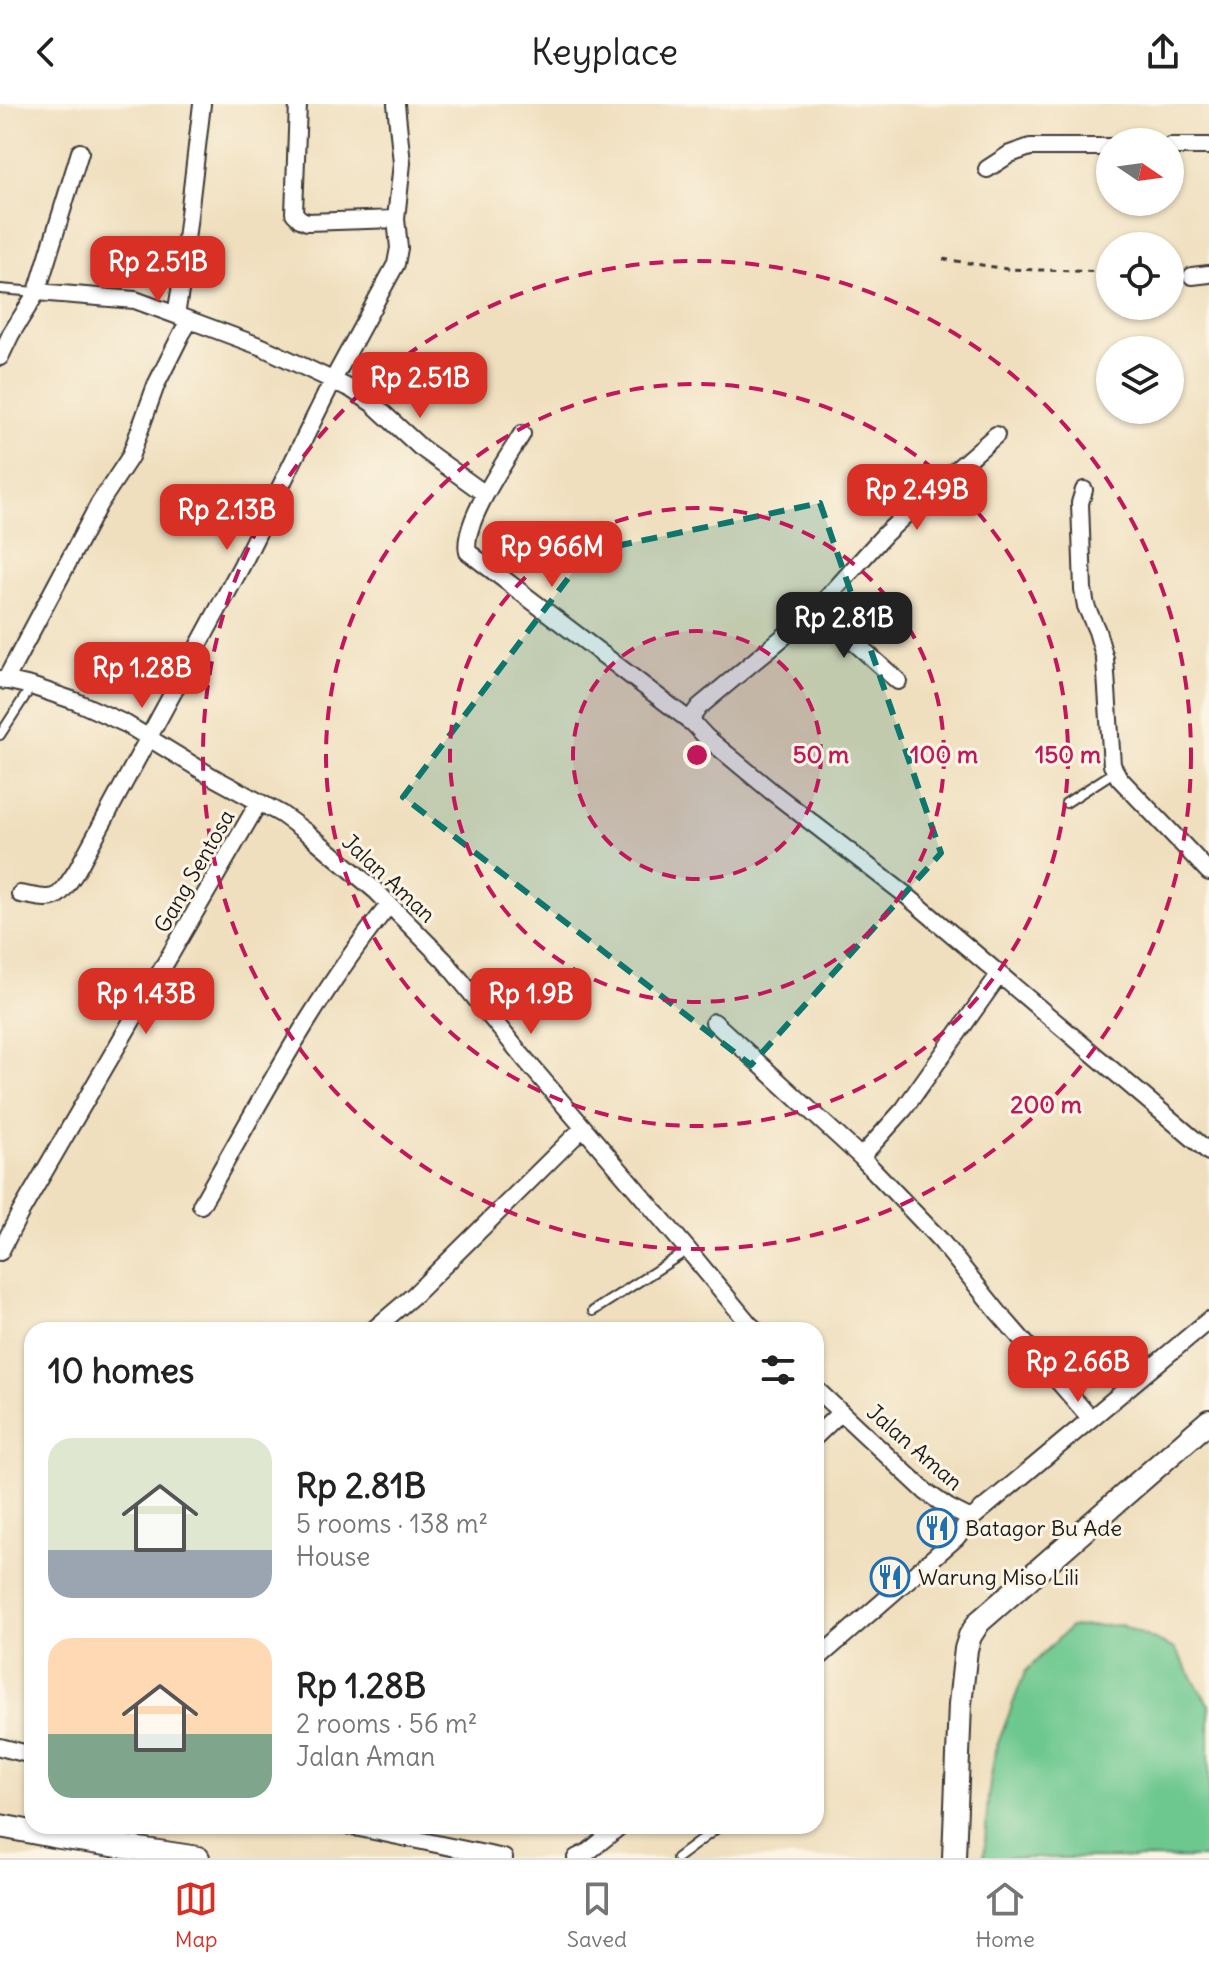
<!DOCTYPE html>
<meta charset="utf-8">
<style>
:root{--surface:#fff;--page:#f2f2f2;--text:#222;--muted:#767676;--line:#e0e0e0;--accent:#d93025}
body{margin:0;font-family:Delius,sans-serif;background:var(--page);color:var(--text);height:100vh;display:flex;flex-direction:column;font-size:30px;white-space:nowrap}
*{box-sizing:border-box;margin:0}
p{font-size:26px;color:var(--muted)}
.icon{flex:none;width:44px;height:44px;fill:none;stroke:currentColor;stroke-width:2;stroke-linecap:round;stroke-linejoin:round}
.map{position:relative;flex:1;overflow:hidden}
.sheet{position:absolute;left:24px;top:1218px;width:800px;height:512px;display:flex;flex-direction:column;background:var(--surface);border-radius:24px;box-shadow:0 2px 6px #0004}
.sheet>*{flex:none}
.needle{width:52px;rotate:103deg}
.fabs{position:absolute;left:1096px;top:24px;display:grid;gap:16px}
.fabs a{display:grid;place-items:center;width:88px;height:88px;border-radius:50%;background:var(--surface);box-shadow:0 2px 6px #0004;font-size:40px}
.price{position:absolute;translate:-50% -68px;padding:0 18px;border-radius:16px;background:var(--accent);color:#fff;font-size:26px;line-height:52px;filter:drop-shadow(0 2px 4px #0008)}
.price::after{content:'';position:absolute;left:50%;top:48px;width:24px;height:18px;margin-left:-12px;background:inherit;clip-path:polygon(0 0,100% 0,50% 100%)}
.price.current{background:#222;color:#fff}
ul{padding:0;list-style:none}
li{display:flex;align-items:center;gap:24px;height:200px;padding:0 24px}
li span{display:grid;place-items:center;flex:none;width:224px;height:160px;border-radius:24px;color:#555}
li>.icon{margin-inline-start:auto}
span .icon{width:96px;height:96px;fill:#fffc;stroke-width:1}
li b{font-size:34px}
h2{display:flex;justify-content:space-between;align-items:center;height:96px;padding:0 24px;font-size:34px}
header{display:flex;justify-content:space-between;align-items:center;height:104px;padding:0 24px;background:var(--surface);font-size:36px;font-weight:600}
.tabs{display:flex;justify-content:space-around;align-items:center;height:112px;border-top:2px solid var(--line);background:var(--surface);font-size:22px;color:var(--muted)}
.tabs a{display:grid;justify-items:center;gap:4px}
.tabs .current{color:var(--accent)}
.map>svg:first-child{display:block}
.green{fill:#6dc88f;stroke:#447256;stroke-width:2}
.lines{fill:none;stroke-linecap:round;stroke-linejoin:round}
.lane-casing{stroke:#3c3934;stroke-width:12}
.street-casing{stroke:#3c3934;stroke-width:20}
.secondary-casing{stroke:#3c3934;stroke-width:26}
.path{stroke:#3c3934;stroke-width:3;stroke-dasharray:6 6;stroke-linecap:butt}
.lane{stroke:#fff;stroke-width:8}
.street{stroke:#fff;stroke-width:16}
.secondary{stroke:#fff;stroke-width:22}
.marked{fill:#0f766e;fill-opacity:0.2;stroke:#0f766e;stroke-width:6;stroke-dasharray:16 10;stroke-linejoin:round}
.ring{fill:none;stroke:#c2185b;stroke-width:4;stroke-dasharray:14 10}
.labels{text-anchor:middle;stroke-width:6;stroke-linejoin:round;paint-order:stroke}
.street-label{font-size:22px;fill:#1c1c1c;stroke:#fcf5e5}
.poi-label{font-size:22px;fill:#1c1c1c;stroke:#fcf5e5;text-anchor:start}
.centre{fill:#c2185b;stroke:#fcf5e5;stroke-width:4}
.ring-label{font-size:24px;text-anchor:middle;font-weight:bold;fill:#c2185b;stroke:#fcf5e5;stroke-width:6;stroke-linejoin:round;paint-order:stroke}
</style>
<header><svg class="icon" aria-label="back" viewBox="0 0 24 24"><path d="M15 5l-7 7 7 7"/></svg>Keyplace<svg class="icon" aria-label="share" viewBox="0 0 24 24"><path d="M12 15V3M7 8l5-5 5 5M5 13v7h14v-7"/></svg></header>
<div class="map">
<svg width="1209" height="1754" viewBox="0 0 1209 1754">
<rect width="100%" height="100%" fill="#fcf5e5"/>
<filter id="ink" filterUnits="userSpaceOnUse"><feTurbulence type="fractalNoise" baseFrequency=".0125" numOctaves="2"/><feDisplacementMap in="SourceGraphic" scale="16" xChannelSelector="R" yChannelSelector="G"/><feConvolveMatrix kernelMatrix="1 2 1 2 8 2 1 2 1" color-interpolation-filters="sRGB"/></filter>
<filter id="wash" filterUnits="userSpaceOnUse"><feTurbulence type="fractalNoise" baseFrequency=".006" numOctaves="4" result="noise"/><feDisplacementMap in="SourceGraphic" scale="32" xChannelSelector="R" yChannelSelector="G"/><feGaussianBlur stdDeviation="1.8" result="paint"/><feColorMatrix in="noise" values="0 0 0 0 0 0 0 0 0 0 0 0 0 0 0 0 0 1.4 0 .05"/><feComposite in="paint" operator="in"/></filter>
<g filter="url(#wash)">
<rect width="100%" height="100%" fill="#efdfbe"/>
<path class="green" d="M1121 1521 1175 1545 1209 1601V1754H984L988 1693 995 1647 1025 1568 1070 1523Z"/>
</g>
<g filter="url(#ink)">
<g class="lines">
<g class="lane-casing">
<path id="lane" d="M0 185 36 188
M0 631 31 583
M1066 699 1114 668
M593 1207 688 1146
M677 1754 720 1722"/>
</g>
<g class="street-casing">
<path id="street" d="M202 0 180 187 176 211 262 243 351 285 373 300 420 343 485 390
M298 0 294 109 300 115 307 118 396 115
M1170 42H1209
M987 65 1010 50 1030 43H1110
M1192 172 1209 170
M37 188 135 196 176 211
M0 253 11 230 37 188 80 48
M522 330C507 355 461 420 468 448L694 620 706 633 771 687 907 792 1209 1048
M1084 386 1080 399 1083 485 1086 502 1097 527 1105 555 1112 661 1119 674 1209 768
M817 505 898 577
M0 575 31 582 75 597 126 620 211 672 281 710 310 731 376 787 445 857 524 954 688 1146 750 1221 756 1226
M5 577 99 400 130 353 156 281 182 229 190 216
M689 617 699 603 817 505 885 430 915 402 996 331
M20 790C57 797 56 798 77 766L242 461 333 276 396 160 399 144 396 115 402 59 396 0
M714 918 861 1053 941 1137 998 1208 1091 1315
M861 1053 904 1005 999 871
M201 1101C260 999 314 893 389 801
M0 1148 19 1111 259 698
M373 1226 414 1191 583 1024
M816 1285 926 1388 949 1404 971 1415
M816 1332 841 1308
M816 1556 956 1434 971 1415 1209 1216
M0 1643 32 1651
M350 1722 504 1754
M576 1754 588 1748 620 1722"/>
</g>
<g class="secondary-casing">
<path id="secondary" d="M0 1722 53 1732 198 1754
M954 1754 960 1600 966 1545 970 1532 979 1518 1209 1317"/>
</g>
<path class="path" d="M943 155 1007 165 1110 168"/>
<use href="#lane" class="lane"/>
<use href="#street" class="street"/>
<use href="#secondary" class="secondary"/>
</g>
</g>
<path class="marked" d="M820 399 941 749 751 961 403 693 588 448Z"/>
<circle cx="697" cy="651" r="124" fill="#c2185b" fill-opacity=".12"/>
<g class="ring">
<circle cx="697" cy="651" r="124"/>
<circle cx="697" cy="651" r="247"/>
<circle cx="697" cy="651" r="371"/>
<circle cx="697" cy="651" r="494"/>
</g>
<defs>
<g id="restaurant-ring" transform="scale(2)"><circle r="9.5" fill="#fcf5e5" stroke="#1f6fb2" stroke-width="1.5"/><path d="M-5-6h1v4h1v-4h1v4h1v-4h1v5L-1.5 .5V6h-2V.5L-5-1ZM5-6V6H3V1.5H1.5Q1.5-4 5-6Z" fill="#1f6fb2"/></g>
</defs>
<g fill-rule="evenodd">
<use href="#restaurant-ring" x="937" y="1424"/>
<use href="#restaurant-ring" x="890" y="1473"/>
</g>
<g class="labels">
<g class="street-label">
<text transform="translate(194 767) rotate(-60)" y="8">Gang Sentosa</text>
<text transform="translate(389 774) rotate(43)" y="8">Jalan Aman</text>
<text transform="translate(915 1343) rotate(41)" y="8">Jalan Aman</text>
</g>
<g class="poi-label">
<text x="965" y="1432">Batagor Bu Ade</text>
<text x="918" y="1481">Warung Miso Lili</text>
</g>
</g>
<circle cx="697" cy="651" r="12" class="centre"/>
<g class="ring-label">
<text x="821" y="659">50 m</text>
<text x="944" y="659">100 m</text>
<text x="1068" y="659">150 m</text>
<text x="1046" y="1009">200 m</text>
</g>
</svg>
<div class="fabs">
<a><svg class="needle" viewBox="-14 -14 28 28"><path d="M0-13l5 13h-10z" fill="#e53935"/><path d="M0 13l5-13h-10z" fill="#767676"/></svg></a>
<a><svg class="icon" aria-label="locate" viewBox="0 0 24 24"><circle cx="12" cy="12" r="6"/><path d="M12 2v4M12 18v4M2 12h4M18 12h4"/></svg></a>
<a><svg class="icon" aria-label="layers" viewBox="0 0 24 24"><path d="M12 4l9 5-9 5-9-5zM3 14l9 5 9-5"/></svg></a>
</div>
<b class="price" style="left:158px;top:200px">Rp 2.51B</b>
<b class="price" style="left:420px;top:316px">Rp 2.51B</b>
<b class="price" style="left:917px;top:428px">Rp 2.49B</b>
<b class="price" style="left:227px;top:448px">Rp 2.13B</b>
<b class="price" style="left:552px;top:485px">Rp 966M</b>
<b class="price current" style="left:844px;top:556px">Rp 2.81B</b>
<b class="price" style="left:142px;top:606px">Rp 1.28B</b>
<b class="price" style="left:146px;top:932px">Rp 1.43B</b>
<b class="price" style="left:531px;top:932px">Rp 1.9B</b>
<b class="price" style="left:1078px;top:1300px">Rp 2.66B</b>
<section class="sheet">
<h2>10 homes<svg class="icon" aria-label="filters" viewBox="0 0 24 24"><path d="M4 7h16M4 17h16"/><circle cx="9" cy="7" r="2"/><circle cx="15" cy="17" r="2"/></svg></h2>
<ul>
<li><span style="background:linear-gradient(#dfe7d0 70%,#9aa5b1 0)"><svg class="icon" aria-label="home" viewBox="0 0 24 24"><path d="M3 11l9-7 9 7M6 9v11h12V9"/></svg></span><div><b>Rp 2.81B</b><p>5 rooms · 138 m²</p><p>House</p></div></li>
<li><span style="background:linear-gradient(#ffd9b3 60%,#7fa58c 0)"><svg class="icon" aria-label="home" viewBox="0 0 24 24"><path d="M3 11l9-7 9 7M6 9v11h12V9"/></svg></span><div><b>Rp 1.28B</b><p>2 rooms · 56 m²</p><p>Jalan Aman</p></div></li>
</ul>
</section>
</div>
<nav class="tabs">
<a class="current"><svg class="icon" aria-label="map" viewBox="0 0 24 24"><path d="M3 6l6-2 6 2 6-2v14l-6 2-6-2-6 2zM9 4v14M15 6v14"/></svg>Map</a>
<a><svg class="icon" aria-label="saved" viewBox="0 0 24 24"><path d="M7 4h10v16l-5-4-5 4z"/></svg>Saved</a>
<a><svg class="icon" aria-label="home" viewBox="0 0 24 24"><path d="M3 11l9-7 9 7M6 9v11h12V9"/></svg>Home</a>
</nav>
